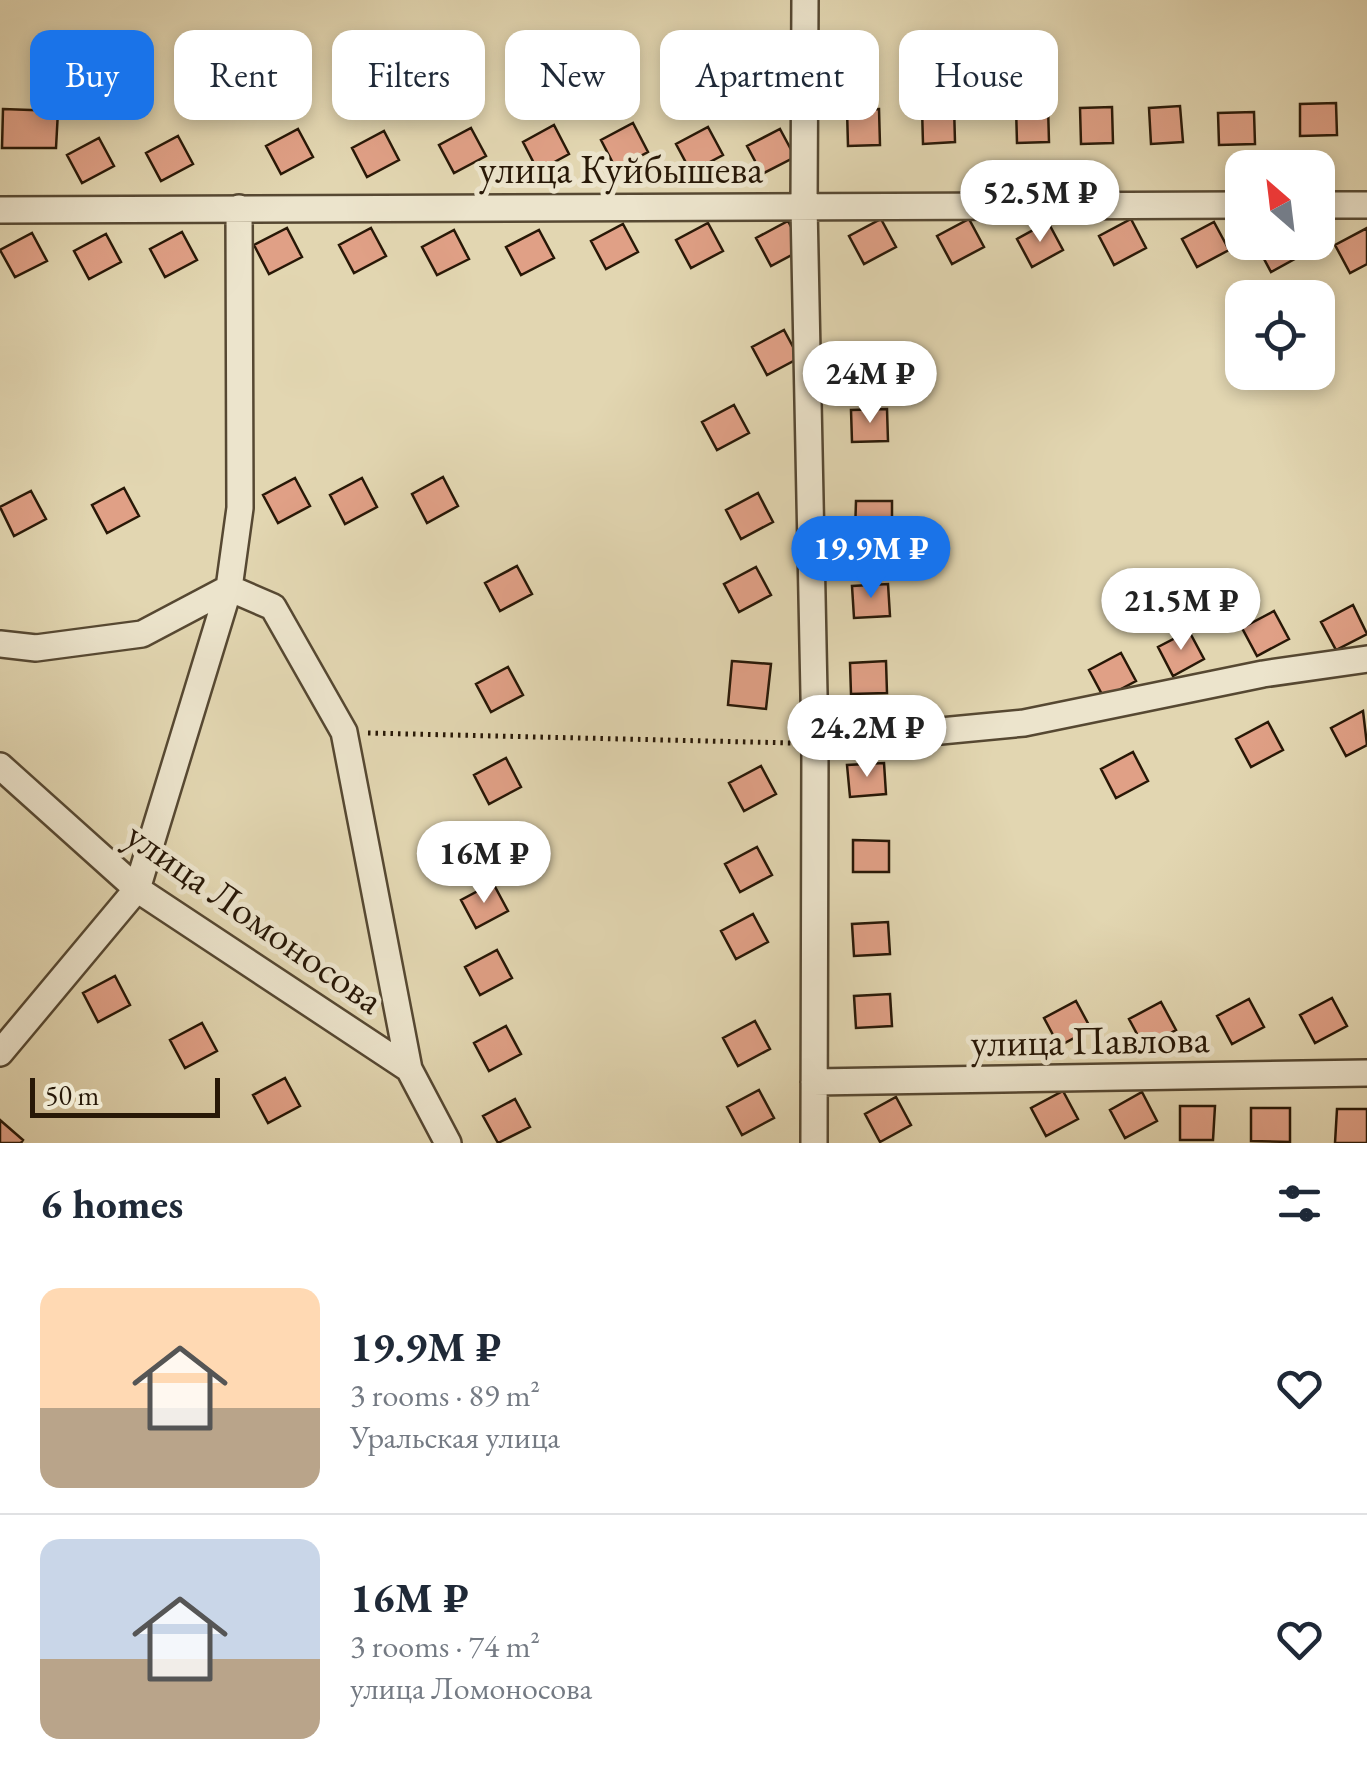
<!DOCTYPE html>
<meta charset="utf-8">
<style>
:root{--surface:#fff;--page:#f6f6f7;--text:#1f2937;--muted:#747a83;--line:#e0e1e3;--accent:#1a73e8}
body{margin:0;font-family:"EB Garamond",serif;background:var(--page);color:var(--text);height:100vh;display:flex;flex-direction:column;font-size:38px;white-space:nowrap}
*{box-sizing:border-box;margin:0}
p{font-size:32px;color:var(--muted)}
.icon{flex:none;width:55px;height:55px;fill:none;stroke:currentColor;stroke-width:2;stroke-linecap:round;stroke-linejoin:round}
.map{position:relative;height:1143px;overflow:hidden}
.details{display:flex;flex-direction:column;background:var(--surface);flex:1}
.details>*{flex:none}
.top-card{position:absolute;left:30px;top:30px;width:1308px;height:90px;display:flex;gap:20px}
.needle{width:65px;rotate:332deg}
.tools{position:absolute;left:1225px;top:150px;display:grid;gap:20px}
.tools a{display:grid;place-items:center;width:110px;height:110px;border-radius:20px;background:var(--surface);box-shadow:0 5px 15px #0003;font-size:50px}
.scale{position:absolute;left:30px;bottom:25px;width:190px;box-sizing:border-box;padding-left:10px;border:5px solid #281807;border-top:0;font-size:28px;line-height:35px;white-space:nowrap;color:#281807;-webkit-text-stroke:8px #ece4cc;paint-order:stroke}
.price{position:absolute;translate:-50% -85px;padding:0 22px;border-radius:35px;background:#fff;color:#222;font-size:32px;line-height:65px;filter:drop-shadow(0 2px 5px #0008)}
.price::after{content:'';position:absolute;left:50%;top:60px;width:30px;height:22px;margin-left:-15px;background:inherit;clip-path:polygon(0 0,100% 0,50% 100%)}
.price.on{background:var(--accent);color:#fff}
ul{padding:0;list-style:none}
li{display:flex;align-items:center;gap:30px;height:250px;padding:0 40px}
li+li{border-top:2px solid var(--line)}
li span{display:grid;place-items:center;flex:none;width:280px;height:200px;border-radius:20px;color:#555}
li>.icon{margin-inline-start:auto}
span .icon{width:120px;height:120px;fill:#fffc;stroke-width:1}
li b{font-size:42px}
h2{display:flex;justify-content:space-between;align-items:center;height:120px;padding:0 40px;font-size:42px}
.chip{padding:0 35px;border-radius:20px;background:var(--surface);box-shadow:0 5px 15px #0003;font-size:35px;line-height:90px}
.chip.on{background:var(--accent);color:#fff}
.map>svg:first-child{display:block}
.building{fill:#e0a086;stroke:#281807;stroke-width:2.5}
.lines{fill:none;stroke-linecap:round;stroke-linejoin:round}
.minor-casing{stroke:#564832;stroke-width:30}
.path{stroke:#281807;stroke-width:5;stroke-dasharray:2.5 5;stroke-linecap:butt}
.minor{stroke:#ece4cc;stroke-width:25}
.labels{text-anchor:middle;stroke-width:10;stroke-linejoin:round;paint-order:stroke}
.street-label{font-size:40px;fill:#281807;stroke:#ece4cc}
</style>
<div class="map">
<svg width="1367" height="1143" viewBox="0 0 1367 1143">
<rect width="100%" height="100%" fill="#e2d6b1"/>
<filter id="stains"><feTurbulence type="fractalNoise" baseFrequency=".002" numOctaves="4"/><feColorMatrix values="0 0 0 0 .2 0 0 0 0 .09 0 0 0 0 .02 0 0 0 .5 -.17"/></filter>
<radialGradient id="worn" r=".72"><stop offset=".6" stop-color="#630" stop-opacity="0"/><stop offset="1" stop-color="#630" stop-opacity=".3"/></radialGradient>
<path class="building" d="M1336 103 1337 135 1300 136V104Z
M954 106 955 142 923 144 922 108Z
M1048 106 1049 142 1017 143 1016 107Z
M1180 106 1183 142 1151 144 1149 108Z
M1112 107 1113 143 1081 144 1080 108Z
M3 109 58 111 56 148H2Z
M879 109 880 145 848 146 847 110Z
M1254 112 1255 144 1219 145 1218 113Z
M633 123 648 152 616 169 601 140Z
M554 125 569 154 538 171 523 142Z
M708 127 723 155 691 172 676 144Z
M471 128 486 156 454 173 439 145Z
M298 129 313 157 281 174 266 146Z
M780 129 795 157 762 174 747 146Z
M384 131 399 160 367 177 352 148Z
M178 136 193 164 161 181 146 153Z
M99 138 114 166 82 183 67 155Z
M881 219 896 247 864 264 849 236Z
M969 219 984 247 952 264 937 236Z
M1131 219 1146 248 1114 265 1099 236Z
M788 221 803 249 771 266 756 238Z
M1048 222 1063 250 1032 267 1017 239Z
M1214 222 1229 250 1197 267 1182 239Z
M708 223 723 251 691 268 676 240Z
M623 224 638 252 606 269 591 241Z
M287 228 302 257 269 274 254 245Z
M371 228 386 256 354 273 339 245Z
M1367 228V264L1350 273 1335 245Z
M454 230 469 259 437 275 422 247Z
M539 230 554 258 521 275 506 247Z
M182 232 197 260 165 277 150 249Z
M32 233 47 261 15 277 0 250Z
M106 234 121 262 89 279 74 251Z
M1296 242 1302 255 1271 272 1256 244Z
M784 330 799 358 767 375 752 347Z
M734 405 749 433 717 450 702 422Z
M887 409 888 441 852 442 851 410Z
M443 477 458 506 427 523 412 494Z
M295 478 310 506 278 523 263 495Z
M362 478 377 507 345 524 330 495Z
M124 488 139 516 107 533 92 505Z
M31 491 46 519 14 536 0 507Z
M758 493 773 522 741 539 726 510Z
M856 501H892V534L855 533Z
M517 566 532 594 500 611 485 583Z
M756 567 771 595 739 612 724 584Z
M888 584 890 616 854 618 852 586Z
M1353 605 1367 634 1336 650 1321 622Z
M1274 611 1289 639 1257 656 1242 628Z
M1189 631 1204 659 1173 676 1158 647Z
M1121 653 1136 681 1104 698 1089 670Z
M732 661 771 664 766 709 728 705Z
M886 661 887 693 851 694 850 663Z
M508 667 523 695 491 712 476 684Z
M1363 711 1367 745 1346 756 1331 728Z
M1268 722 1283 750 1251 767 1236 739Z
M1133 752 1148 781 1116 798 1101 769Z
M506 758 521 787 489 804 474 775Z
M884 763 886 794 850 797 847 765Z
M761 766 776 794 744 811 729 783Z
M853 840 889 841V872H853Z
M757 847 772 875 740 892 725 864Z
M493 883 508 911 476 928 461 900Z
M753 914 768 942 736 959 721 931Z
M888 922 890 954 854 956 852 924Z
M497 950 512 978 480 995 465 967Z
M115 976 130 1005 98 1022 83 993Z
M890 994 892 1026 856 1028 854 996Z
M1332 998 1347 1026 1315 1043 1300 1015Z
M1249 999 1264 1027 1232 1044 1217 1016Z
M1076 1001 1091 1029 1059 1046 1044 1018Z
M1161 1002 1176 1030 1144 1047 1129 1019Z
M755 1021 770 1049 738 1066 723 1038Z
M202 1023 217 1051 185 1068 170 1040Z
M506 1026 521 1054 489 1071 474 1043Z
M285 1078 300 1106 268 1123 253 1095Z
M759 1090 774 1118 742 1135 727 1107Z
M1063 1091 1078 1119 1046 1136 1031 1108Z
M1142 1092 1157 1121 1125 1138 1110 1110Z
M896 1097 911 1125 880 1142 865 1114Z
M515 1099 530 1127 498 1143 483 1116Z
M1180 1106H1215L1213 1140H1180Z
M1251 1108H1290V1142L1251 1141Z
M1337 1109H1367V1143H1335Z
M0 1120 23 1140 21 1143H0Z"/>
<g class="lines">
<g class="minor-casing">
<path id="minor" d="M805 0 804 206 815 743 814 1143
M1318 205H1367
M0 210 1242 205
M0 644 36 648 142 634 229 588 273 607 344 732 409 1069
M815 743 1024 723 1263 674 1367 659
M0 766 137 889 409 1069 448 1143
M0 1053 137 889 229 588 240 508 239 208
M814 1082 1367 1073"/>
</g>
<path class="path" d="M368 733 792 743"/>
<use href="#minor" class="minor"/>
</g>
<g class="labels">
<g class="street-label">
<text x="621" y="183">улица Куйбышева</text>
<text transform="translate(255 917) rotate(35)" y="14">улица Ломоносова</text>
<text transform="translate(1090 1040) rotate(-1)" y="14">улица Павлова</text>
</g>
</g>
<rect width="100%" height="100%" filter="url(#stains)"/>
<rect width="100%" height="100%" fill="url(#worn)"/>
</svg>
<div class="tools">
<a><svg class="needle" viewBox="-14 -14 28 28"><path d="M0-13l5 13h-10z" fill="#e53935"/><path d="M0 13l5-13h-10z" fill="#747a83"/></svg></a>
<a><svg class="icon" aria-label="locate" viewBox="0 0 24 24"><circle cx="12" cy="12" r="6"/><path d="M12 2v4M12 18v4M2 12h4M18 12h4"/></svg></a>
</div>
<div class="scale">50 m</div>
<b class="price" style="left:1040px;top:245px">52.5M ₽</b>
<b class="price" style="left:870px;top:426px">24M ₽</b>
<b class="price on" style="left:871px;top:601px">19.9M ₽</b>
<b class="price" style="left:1181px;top:653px">21.5M ₽</b>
<b class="price" style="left:867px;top:780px">24.2M ₽</b>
<b class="price" style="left:484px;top:906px">16M ₽</b>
<div class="top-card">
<a class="chip on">Buy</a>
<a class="chip">Rent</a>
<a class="chip">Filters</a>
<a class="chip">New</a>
<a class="chip">Apartment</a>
<a class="chip">House</a>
</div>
</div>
<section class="details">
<h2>6 homes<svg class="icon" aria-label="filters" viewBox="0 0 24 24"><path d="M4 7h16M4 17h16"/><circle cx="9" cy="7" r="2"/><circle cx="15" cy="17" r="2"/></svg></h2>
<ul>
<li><span style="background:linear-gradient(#ffd9b3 60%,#b9a48a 0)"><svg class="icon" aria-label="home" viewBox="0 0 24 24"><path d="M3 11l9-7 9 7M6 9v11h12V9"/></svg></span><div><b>19.9M ₽</b><p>3 rooms · 89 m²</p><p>Уральская улица</p></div><svg class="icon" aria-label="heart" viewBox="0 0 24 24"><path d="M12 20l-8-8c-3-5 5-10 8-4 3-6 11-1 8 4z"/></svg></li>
<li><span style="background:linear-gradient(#c9d6e8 60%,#b9a48a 0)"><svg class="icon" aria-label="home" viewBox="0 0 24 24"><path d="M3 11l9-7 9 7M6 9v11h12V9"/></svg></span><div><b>16M ₽</b><p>3 rooms · 74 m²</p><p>улица Ломоносова</p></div><svg class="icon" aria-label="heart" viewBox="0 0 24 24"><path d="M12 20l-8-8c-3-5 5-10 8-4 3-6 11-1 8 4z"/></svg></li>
</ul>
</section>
